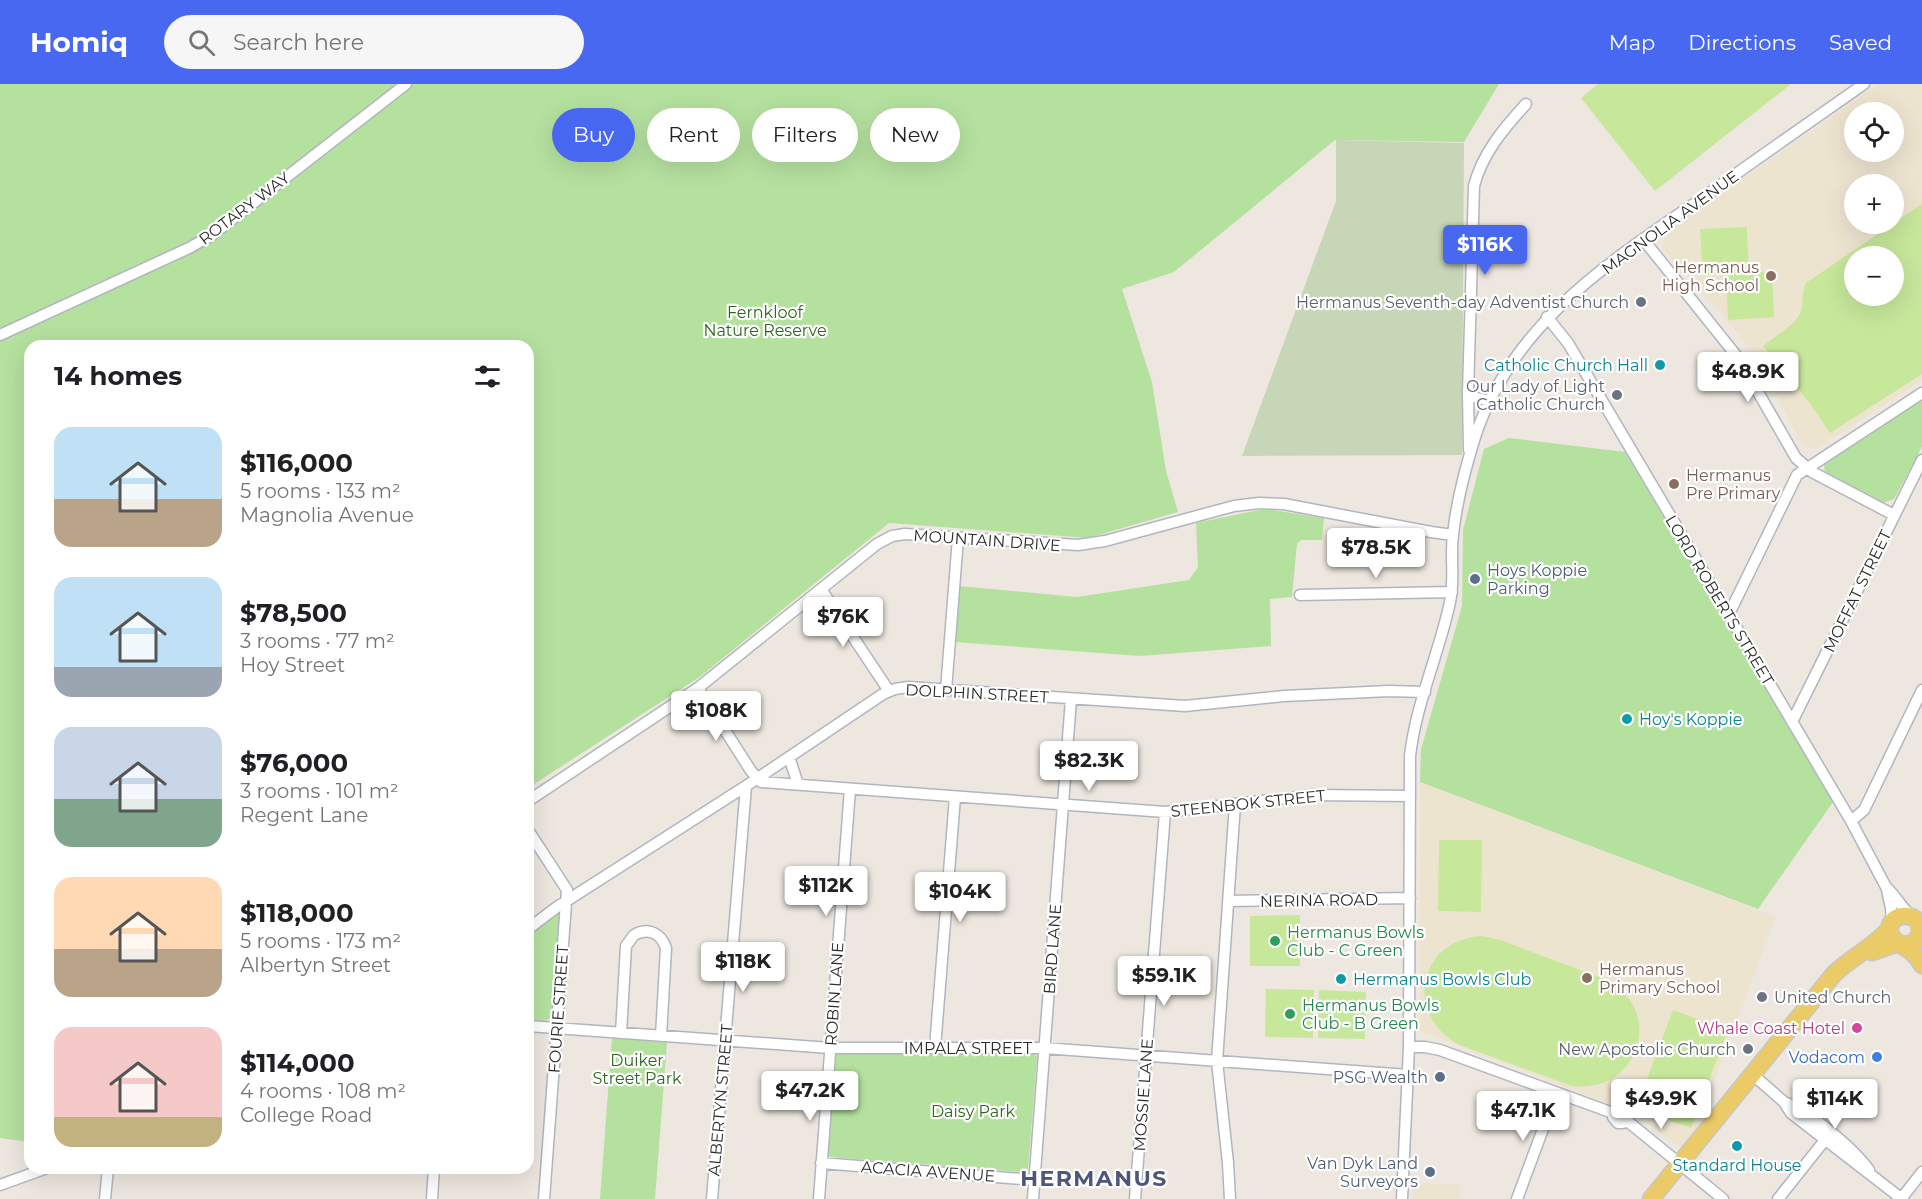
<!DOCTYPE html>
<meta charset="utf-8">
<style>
:root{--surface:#fff;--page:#f6f6f6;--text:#202124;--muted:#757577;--accent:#4868f1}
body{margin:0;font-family:Montserrat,sans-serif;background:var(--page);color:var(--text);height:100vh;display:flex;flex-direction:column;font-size:22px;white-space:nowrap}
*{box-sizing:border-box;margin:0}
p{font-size:20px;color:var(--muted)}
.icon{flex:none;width:33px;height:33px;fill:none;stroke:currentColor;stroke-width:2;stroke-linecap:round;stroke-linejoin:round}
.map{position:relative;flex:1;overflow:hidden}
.drawer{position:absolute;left:24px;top:256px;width:510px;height:834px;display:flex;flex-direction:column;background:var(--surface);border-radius:18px;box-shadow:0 6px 24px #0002}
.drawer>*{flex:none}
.banner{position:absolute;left:552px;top:24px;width:570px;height:54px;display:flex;gap:12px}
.buttons{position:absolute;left:1844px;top:18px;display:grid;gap:12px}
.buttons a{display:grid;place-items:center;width:60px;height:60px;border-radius:50%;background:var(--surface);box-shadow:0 6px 24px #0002;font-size:30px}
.price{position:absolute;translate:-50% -51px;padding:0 14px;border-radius:6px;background:#fff;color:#222;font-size:20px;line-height:39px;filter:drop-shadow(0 2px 3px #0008)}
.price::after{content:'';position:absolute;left:50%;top:36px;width:18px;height:14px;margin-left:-9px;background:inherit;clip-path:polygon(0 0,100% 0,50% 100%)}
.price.active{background:var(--accent);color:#fff}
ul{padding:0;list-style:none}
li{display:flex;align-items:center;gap:18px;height:150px;padding:0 30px}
li span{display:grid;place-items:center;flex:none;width:168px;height:120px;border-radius:18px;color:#555}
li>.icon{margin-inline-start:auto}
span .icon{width:72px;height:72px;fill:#fffc;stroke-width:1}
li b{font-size:26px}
h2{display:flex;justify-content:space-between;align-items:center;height:72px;padding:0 30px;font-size:26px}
.tag{padding:0 21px;border-radius:27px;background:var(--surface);box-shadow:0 6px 24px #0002;font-size:21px;line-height:54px}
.tag.active{background:var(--accent);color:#fff}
header{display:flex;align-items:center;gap:36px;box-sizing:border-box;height:84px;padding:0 30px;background:var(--accent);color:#fff}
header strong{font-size:28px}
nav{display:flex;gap:33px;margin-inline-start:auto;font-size:21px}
.search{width:420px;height:54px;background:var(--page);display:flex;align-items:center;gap:15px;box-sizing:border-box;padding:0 21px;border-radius:33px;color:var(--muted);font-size:22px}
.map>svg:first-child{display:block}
.education{fill:#ede4d0;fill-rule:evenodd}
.green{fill:#b5e19f}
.cemetery{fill:#c6d6b7}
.pitch{fill:#c7e79b;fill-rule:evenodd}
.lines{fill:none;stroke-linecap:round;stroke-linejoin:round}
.minor-casing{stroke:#b2b5bf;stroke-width:13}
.primary-casing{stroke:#c8c8c8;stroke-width:19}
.minor{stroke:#fff;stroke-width:10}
.primary{stroke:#eacb67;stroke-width:16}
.education-dot{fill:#8d6e63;stroke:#fff;stroke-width:2}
.worship-dot{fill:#6b7280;stroke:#fff;stroke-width:2}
.culture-dot{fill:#0f9aa8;stroke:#fff;stroke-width:2}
.service-dot{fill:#5c6f8a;stroke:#fff;stroke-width:2}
.leisure-dot{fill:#2e9e5b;stroke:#fff;stroke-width:2}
.hotel-dot{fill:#d1479c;stroke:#fff;stroke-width:2}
.shop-dot{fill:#3f7fe0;stroke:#fff;stroke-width:2}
.labels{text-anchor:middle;stroke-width:4.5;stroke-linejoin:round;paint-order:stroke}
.street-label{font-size:16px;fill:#2c2c2c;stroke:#fff}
.education-label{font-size:16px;fill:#785e54;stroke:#fff;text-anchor:start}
.worship-label{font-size:16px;fill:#5b616d;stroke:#fff;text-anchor:end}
.park-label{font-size:16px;fill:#2e671e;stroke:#fff}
.culture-label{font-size:16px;fill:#0d838f;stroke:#fff;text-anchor:start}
.service-label{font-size:16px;fill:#4e5e75;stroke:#fff;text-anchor:end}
.leisure-label{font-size:16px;fill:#27864d;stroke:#fff;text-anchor:start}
.hotel-label{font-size:16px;fill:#b23c85;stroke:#fff;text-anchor:end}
.shop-label{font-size:16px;fill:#366cbe;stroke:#fff;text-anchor:end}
.district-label{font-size:22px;font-weight:bold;letter-spacing:1.5px;fill:#4e567b;stroke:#fff}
</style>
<header>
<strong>Homiq</strong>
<div class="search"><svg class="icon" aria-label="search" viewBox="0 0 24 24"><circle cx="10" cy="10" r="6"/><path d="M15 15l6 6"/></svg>Search here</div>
<nav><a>Map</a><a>Directions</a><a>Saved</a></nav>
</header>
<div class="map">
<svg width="1922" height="1115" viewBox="0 0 1922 1115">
<rect width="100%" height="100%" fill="#ede7df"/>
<path class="education" d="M1878 0H1922V296L1816 365 1803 362 1756 273 1727 236 1662 164 1665 150ZM1854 28H1893V68H1854ZM1854 100H1893V140H1854ZM1854 172H1893V212H1854Z
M1420 698 1776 833 1695 1049 1685 1062H1677L1638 1031 1420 947Z
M1413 1099 1460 1101V1115H1412Z"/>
<path class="green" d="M0 0H1499L1464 58 1335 56 1174 188 1122 205 1152 298 1166 387 1178 428 1088 454 889 439 701 592 528 704V262H30V1058L0 1054Z
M1922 313V363L1894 415 1882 419 1836 396 1825 389 1824 381 1827 377Z
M1509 354 1625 368 1833 718 1758 825 1420 698 1421 665 1462 522 1463 446 1484 365Z
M1259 426H1272L1324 434 1322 456H1302L1297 459 1292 513 1270 515 1271 562 1140 572 954 558 959 502 1077 513 1189 496 1198 483 1196 439Z
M556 829 560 830 553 932 546 937 528 935V852Z
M612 954 667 958 655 1115H600Z
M836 970H1034L1037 973 1028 1085 1021 1088 830 1073 826 1069 834 971Z"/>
<path class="cemetery" d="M1336 56 1464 59 1462 371 1242 372 1336 117Z"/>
<path class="pitch" d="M1598 0H1791L1655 107 1581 14Z
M1922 120V290L1830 349 1811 321 1763 262C1773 254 1798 239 1801 227 1803 217 1802 208 1806 199ZM1854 172H1893V212H1854Z
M1747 143 1749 189 1772 187 1774 233 1728 236 1726 190 1703 191 1700 145Z
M1439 756H1482L1481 828 1438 827Z
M1300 831V882H1250V832Z
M1482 852 1500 856 1604 895C1666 924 1641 1010 1572 1002L1460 961C1403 932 1418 855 1482 852Z
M1266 905 1314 906 1313 954 1265 953Z
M1319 906 1366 908 1365 955 1318 954Z
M1673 926 1728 946 1691 1044 1636 1024Z"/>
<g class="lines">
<g class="minor-casing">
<path id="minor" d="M1643 155 1739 275 1796 374 1812 388 1894 431
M1547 233 1568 259 1851 737 1886 803C1896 812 1901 823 1911 832
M0 251 189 164 212 151 406 0
M1468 310 1477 314 1490 317
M1469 366 1468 310 1474 102C1482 70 1504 44 1526 20
M821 505 889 607
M1300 511 1452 508
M1729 530 1797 391 1922 309
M698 604 751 687 761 698 1165 728 1314 711 1410 712
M946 606 958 454
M1792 638 1922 376
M789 673 798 700
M528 717 698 604 877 460 892 452 905 450 1078 461 1105 457 1234 422 1259 419 1284 420 1431 448 1453 451
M1851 737 1864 726 1922 606
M528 746 567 806 544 1115
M1887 806 1891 824 1892 838
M1228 817 1410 814
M528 845 557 823 746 702 883 610 895 605 908 603 1185 622 1284 612 1389 607 1425 608
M528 942 830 964H1044L1408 991
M621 949 626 862 634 851C648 843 661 849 666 864L661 952
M1409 963H1425L1440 966 1613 1029
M935 964 955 713
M1751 989 1784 1018 1791 1029 1902 1115
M1784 1018C1809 1027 1853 1064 1869 1086
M1619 1024 1620 1031 1627 1027 1628 1032 1623 1039H1618L1613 1033 1615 1026Z
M1626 1036 1723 1115
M821 1079 1035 1096
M0 1101 47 1084
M105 1115 108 1084
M432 1115 434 1084
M712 1115 746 702
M819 1115 850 705
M1033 1115 1071 615
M1135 1115 1165 728
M1230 1115 1228 1079 1217 977 1235 720
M1402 1115 1409 963 1410 672C1416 619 1439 570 1450 518 1455 496 1450 473 1453 451 1456 421 1466 382 1475 353 1512 240 1608 179 1701 115 1755 76 1810 38 1864 0
M1517 1115 1556 1010
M1778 1115 1825 1056
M1901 1115 1922 1088"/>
</g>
<g class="primary-casing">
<path id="primary" d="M1903 861 1914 859 1921 849 1918 837C1907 826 1884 833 1891 851 1894 859 1903 861 1909 866 1915 870 1919 875 1922 881
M1872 868 1898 859
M1651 1115 1834 890C1852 873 1874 863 1890 844"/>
</g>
<use href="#minor" class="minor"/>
<use href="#primary" class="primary"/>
</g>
<g class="education-dot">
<circle cx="1771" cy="192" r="6"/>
<circle cx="1674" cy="400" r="6"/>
<circle cx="1587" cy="894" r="6"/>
</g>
<g class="worship-dot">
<circle cx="1641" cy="218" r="6"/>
<circle cx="1617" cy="311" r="6"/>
<circle cx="1762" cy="913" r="6"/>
<circle cx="1748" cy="965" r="6"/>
</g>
<g class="culture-dot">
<circle cx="1660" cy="281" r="6"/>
<circle cx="1627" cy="635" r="6"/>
<circle cx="1341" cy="895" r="6"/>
<circle cx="1737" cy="1062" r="6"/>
</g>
<g class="service-dot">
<circle cx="1475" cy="495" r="6"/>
<circle cx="1440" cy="993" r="6"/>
<circle cx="1430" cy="1088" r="6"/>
</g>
<g class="leisure-dot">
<circle cx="1275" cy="857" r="6"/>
<circle cx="1290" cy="930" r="6"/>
</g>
<circle class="hotel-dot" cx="1857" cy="944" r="6"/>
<circle class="shop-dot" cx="1877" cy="973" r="6"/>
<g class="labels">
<g class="street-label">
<text transform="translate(244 124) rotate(-37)" y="6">ROTARY WAY</text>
<text transform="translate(1670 138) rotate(-36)" y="6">MAGNOLIA AVENUE</text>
<text transform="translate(987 456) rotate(4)" y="6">MOUNTAIN DRIVE</text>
<text transform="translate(1857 507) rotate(-64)" y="6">MOFFAT STREET</text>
<text transform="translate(1720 516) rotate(59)" y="6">LORD ROBERTS STREET</text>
<text transform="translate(977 609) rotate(3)" y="6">DOLPHIN STREET</text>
<text transform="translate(1248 719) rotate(-6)" y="6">STEENBOK STREET</text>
<text transform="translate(1319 816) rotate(-1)" y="6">NERINA ROAD</text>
<text transform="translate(1052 865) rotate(-86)" y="6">BIRD LANE</text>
<text transform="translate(834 910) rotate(-86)" y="6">ROBIN LANE</text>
<text transform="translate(558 925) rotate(-86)" y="6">FOURIE STREET</text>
<text x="968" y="970">IMPALA STREET</text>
<text transform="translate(1143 1011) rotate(-86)" y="6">MOSSIE LANE</text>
<text transform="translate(720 1016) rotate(-85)" y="6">ALBERTYN STREET</text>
<text transform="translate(928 1087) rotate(4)" y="6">ACACIA AVENUE</text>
</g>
<g class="education-label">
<text x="1759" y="189" text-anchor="end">Hermanus<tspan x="1759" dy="18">High School</tspan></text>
<text x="1686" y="397">Hermanus<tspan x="1686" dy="18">Pre Primary</tspan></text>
<text x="1599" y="891">Hermanus<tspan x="1599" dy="18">Primary School</tspan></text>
</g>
<g class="worship-label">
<text x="1629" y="224">Hermanus Seventh-day Adventist Church</text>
<text x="1605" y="308">Our Lady of Light<tspan x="1605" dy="18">Catholic Church</tspan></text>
<text x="1774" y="919" text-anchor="start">United Church</text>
<text x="1736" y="971">New Apostolic Church</text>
</g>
<g class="park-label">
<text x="765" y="234">Fernkloof<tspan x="765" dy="18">Nature Reserve</tspan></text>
<text x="637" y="982">Duiker<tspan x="637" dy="18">Street Park</tspan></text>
<text x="973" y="1033">Daisy Park</text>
</g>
<g class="culture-label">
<text x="1648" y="287" text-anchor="end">Catholic Church Hall</text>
<text x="1639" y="641">Hoy's Koppie</text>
<text x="1353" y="901">Hermanus Bowls Club</text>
<text x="1737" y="1087" text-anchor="middle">Standard House</text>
</g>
<g class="service-label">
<text x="1487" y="492" text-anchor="start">Hoys Koppie<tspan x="1487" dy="18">Parking</tspan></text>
<text x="1428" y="999">PSG Wealth</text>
<text x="1418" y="1085">Van Dyk Land<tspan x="1418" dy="18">Surveyors</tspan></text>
</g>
<g class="leisure-label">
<text x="1287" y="854">Hermanus Bowls<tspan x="1287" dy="18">Club - C Green</tspan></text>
<text x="1302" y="927">Hermanus Bowls<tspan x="1302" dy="18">Club - B Green</tspan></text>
</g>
<g class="hotel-label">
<text x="1845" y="950">Whale Coast Hotel</text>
</g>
<g class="shop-label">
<text x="1865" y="979">Vodacom</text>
</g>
<g class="district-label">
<text x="1094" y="1102">HERMANUS</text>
</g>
</g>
</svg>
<div class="buttons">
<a><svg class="icon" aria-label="locate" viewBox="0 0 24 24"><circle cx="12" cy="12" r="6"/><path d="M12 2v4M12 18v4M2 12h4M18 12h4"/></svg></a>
<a>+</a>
<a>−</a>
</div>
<b class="price active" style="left:1485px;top:192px">$116K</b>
<b class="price" style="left:1748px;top:319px">$48.9K</b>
<b class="price" style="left:1376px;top:495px">$78.5K</b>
<b class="price" style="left:843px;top:564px">$76K</b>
<b class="price" style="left:716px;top:658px">$108K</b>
<b class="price" style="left:1089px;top:708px">$82.3K</b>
<b class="price" style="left:826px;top:833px">$112K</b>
<b class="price" style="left:960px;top:839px">$104K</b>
<b class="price" style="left:743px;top:909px">$118K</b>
<b class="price" style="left:1164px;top:923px">$59.1K</b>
<b class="price" style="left:810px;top:1038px">$47.2K</b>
<b class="price" style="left:1661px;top:1046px">$49.9K</b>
<b class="price" style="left:1835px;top:1046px">$114K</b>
<b class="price" style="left:1523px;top:1058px">$47.1K</b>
<div class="banner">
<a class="tag active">Buy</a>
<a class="tag">Rent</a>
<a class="tag">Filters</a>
<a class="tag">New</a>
</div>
<section class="drawer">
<h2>14 homes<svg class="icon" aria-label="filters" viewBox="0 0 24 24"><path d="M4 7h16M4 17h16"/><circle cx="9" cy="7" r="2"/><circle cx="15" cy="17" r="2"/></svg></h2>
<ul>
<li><span style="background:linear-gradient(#bfe0f5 60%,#b9a48a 0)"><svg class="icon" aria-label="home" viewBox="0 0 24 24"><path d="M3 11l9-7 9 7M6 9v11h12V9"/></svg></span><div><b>$116,000</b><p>5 rooms · 133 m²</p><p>Magnolia Avenue</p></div></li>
<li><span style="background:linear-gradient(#bfe0f5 75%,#9aa5b1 0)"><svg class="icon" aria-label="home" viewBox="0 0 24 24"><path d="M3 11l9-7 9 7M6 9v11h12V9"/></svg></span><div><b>$78,500</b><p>3 rooms · 77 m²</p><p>Hoy Street</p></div></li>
<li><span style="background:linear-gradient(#c9d6e8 60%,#7fa58c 0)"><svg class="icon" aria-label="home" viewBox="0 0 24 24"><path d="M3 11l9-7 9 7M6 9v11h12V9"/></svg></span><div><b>$76,000</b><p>3 rooms · 101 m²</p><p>Regent Lane</p></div></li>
<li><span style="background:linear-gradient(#ffd9b3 60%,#b9a48a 0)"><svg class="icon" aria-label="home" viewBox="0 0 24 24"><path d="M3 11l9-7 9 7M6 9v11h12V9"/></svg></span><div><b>$118,000</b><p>5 rooms · 173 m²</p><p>Albertyn Street</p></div></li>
<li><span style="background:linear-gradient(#f6c9c9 75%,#c2b280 0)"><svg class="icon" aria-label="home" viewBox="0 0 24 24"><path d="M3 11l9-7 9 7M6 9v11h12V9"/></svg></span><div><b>$114,000</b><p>4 rooms · 108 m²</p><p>College Road</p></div></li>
</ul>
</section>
</div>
